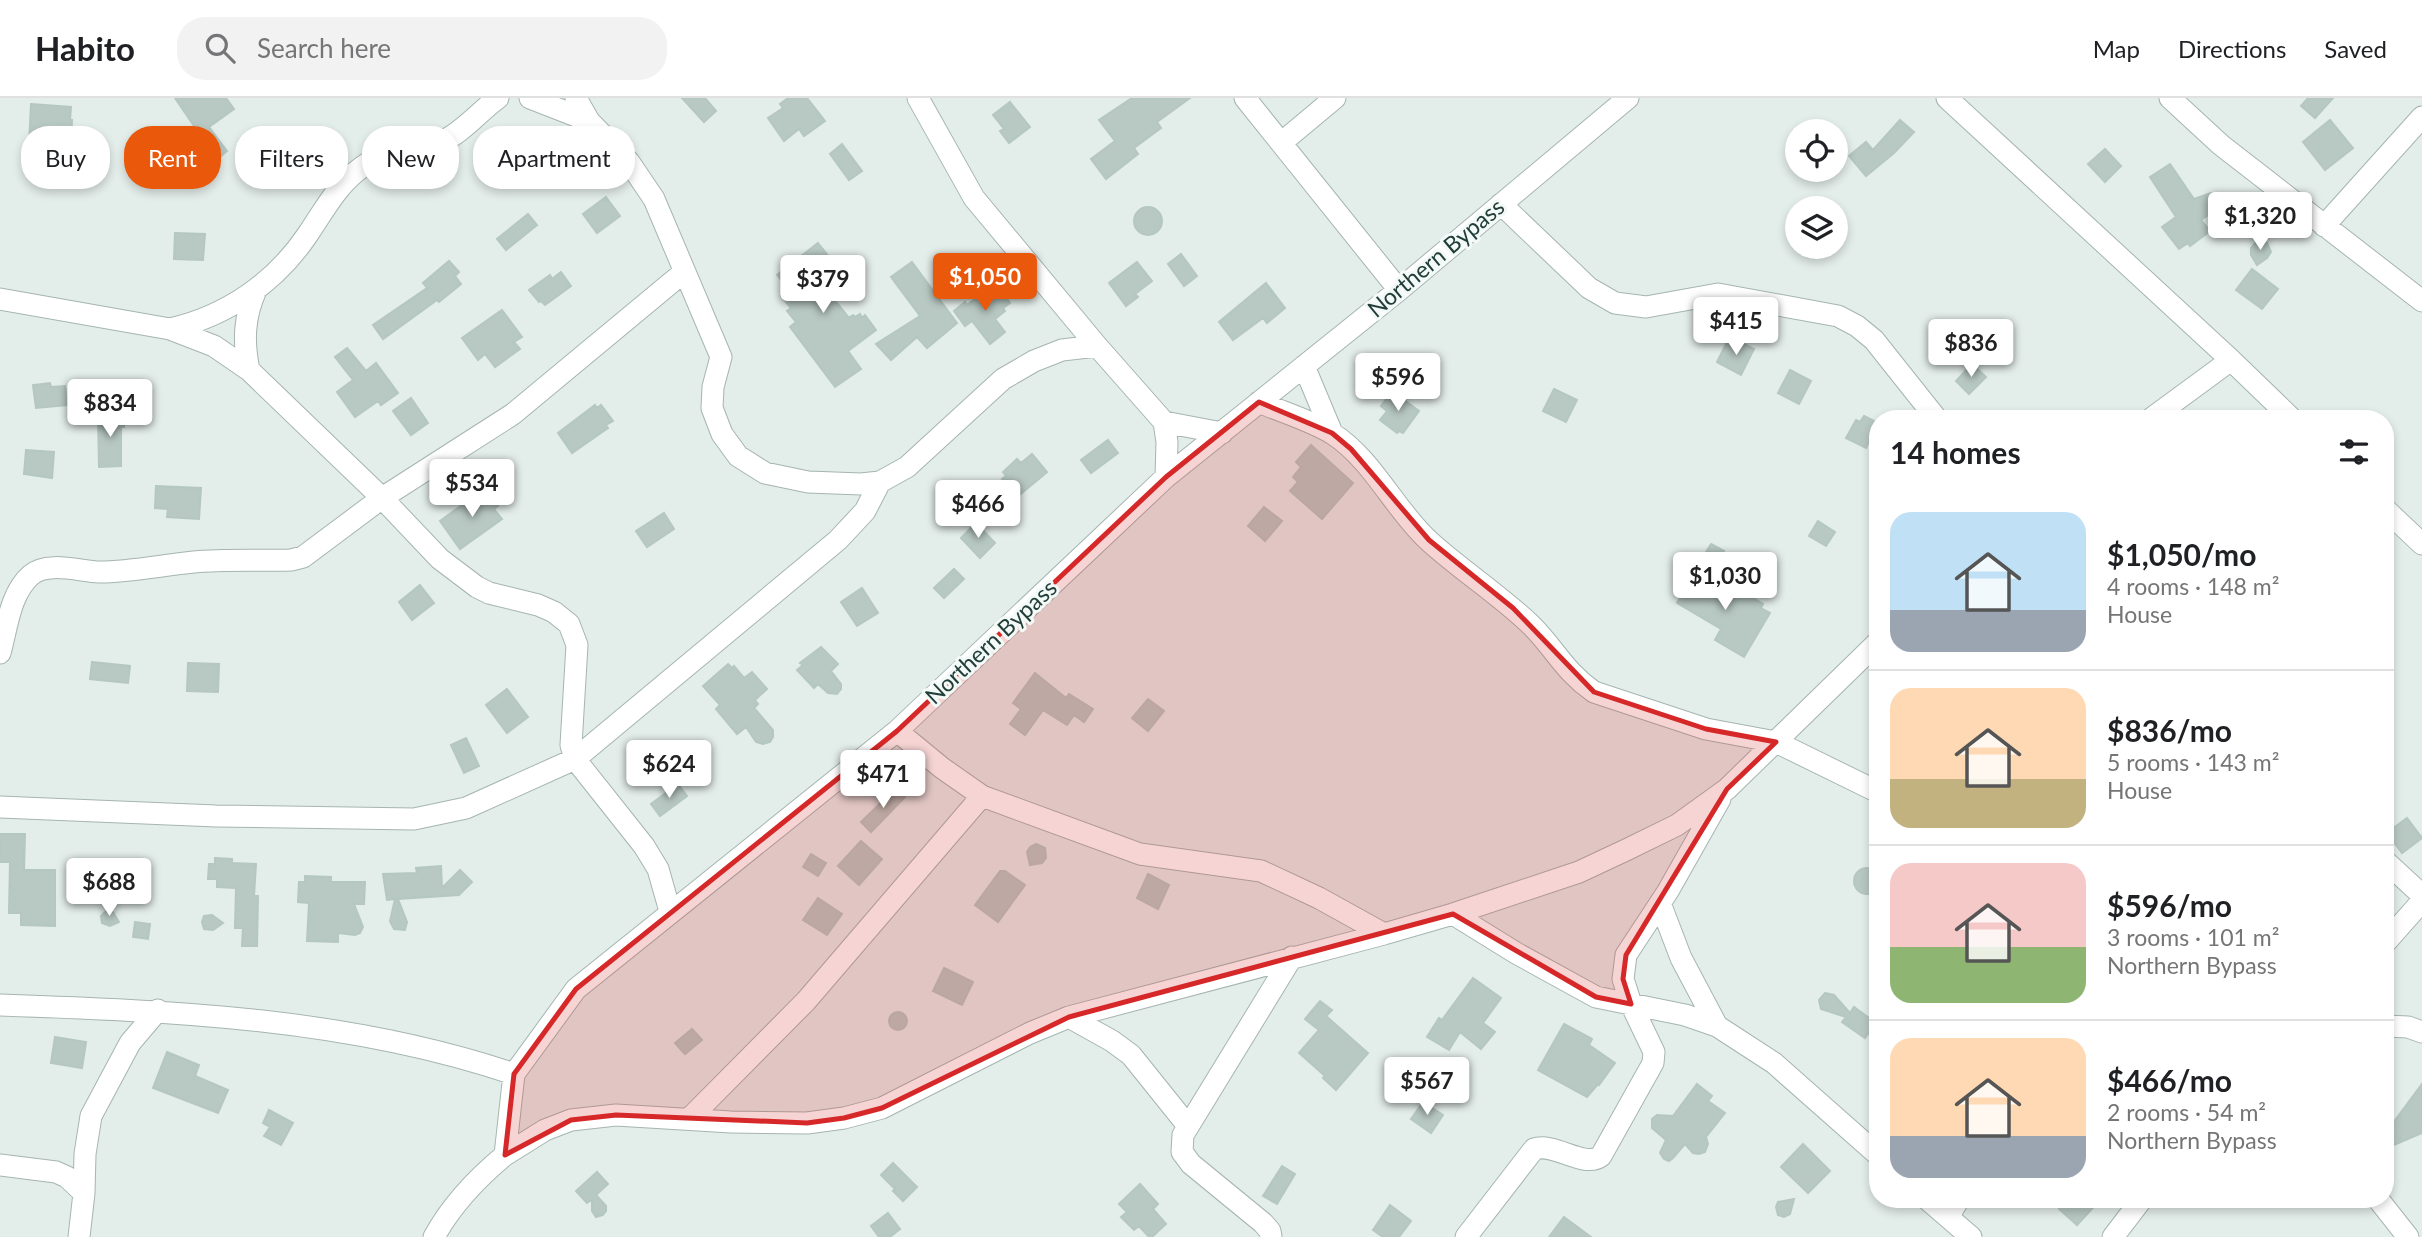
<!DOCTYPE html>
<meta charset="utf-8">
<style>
:root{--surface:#fff;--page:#f2f2f2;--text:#202124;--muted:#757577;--line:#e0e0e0;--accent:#ea580c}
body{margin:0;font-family:Lato,sans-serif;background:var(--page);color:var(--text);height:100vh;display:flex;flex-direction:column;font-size:26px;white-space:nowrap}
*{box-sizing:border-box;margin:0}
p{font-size:23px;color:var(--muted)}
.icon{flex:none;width:38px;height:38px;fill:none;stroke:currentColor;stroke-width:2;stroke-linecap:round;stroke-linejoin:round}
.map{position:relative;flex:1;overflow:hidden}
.sheet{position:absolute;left:1869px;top:312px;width:525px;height:798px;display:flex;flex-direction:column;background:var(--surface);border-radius:28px;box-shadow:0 4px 10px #0003}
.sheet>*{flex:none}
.top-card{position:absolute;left:21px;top:28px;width:665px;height:63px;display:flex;gap:14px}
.fabs{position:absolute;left:1785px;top:21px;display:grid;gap:14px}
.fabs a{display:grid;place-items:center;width:63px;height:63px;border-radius:50%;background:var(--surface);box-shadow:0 4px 10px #0003;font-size:35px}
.price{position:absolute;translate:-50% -60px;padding:0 16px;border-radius:7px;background:#fff;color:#222;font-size:23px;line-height:46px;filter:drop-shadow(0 2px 4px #0008)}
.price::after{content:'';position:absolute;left:50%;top:42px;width:21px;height:16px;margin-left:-10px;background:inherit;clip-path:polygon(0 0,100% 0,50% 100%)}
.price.current{background:var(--accent);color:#fff}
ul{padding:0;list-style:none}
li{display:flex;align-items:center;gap:21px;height:175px;padding:0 21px}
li+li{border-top:2px solid var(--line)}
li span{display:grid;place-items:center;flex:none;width:196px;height:140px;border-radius:21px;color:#555}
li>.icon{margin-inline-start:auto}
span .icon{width:84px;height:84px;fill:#fffc;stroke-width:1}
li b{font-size:30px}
h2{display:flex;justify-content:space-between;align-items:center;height:84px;padding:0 21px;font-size:30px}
.chip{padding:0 24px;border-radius:28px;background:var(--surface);box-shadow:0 4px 10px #0003;font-size:24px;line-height:63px}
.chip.current{background:var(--accent);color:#fff}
header{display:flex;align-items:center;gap:42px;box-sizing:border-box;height:98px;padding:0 35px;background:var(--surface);border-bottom:2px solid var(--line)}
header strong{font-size:33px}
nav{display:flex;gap:38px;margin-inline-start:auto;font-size:24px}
.search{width:490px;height:63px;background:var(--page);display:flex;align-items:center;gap:18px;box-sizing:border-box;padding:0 24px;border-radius:28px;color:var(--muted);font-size:26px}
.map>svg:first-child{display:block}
.building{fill:#b8c8c2;stroke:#b5c7c1;stroke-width:2}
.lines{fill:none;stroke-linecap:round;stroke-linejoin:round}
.minor-casing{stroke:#a5b5b1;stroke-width:23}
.minor{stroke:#fff;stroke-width:21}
.marked{fill:#d62828;fill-opacity:0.2;stroke:#d62828;stroke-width:5;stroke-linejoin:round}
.labels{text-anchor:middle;stroke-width:6;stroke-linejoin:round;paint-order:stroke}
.street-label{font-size:23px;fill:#223e39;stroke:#f3f9f7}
</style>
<header>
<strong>Habito</strong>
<div class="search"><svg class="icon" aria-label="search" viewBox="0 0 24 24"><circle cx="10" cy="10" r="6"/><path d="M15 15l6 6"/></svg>Search here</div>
<nav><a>Map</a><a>Directions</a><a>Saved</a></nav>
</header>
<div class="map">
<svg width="2422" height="1139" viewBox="0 0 2422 1139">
<rect width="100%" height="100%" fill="#e3ede9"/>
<path class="building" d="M175 0H226L234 11 209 29 227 53 216 62 190 30 194 28Z
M682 0H705L716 13 704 24Z
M788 0H807L825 23 804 38 799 31 784 43 768 20 783 10 780 6Z
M1132 0H1190L1157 24 1161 30 1134 50 1138 56 1106 81 1091 61 1115 43 1099 22Z
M2308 0H2333L2315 20 2301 8Z
M1010 4 1030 29 1009 45 1000 33 1004 31 993 17Z
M31 6 71 9 70 22H72L71 49 29 47Z
M1900 22 1914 34 1894 55 1866 78 1849 58 1866 44 1873 52Z
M2330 22 2353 50 2325 72 2303 44Z
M842 46 862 73 849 82 830 56Z
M2105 51 2121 68 2105 84 2088 66Z
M2170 66 2194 101 2211 95 2217 97 2220 103 2217 111 2201 122 2210 133 2190 148 2188 145 2179 151 2162 129 2176 119 2150 79Z
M606 99 620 118 597 135 583 116Z
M1134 123a14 14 0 1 1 28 0a14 14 0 1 1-28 0Z
M528 116 537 127 506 152 497 141Z
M175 135 205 136 203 162 174 161Z
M2261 143 2267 145 2271 154 2267 160 2257 167 2251 157V150L2255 145Z
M818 145 838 170 834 174 841 183 828 194 849 220 853 217 855 219 860 216 862 220 865 217 876 232 848 253 861 271 835 289 790 229 796 224 787 213 791 210 781 198 789 191 777 177Z
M1181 156 1197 178 1184 188 1168 166Z
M449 163 459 174 455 178 461 186 439 204 437 202 383 241 373 227 427 190 423 185Z
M912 164 957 225 927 250 917 239 891 262 876 246 920 218 891 179Z
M1137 164 1152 183 1135 196 1138 199 1126 208 1109 185Z
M2252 171 2278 191 2262 211 2236 192Z
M561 174 571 188 545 207 541 203 539 204 529 192 550 177 552 181Z
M996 185 1010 205 1003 210 1005 213 995 221 1005 234 990 246 972 223 965 228 954 213 965 204 967 207Z
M1266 185 1285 210 1267 225 1263 220 1233 242 1219 224Z
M502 212 522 239 514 244 520 251 495 269 485 256 478 262 462 240Z
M1727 244 1737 249 1740 244 1754 251 1741 277 1717 264Z
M347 250 366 273 376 265 398 295 381 307 378 303 355 319 337 294 353 282 335 259Z
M1972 266 1986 279 1969 296 1956 283Z
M1790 272 1811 283 1799 306 1778 295Z
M50 285 51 289 65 288 67 307 36 310 33 287Z
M1554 291 1577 302 1566 324 1543 313Z
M1392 293 1419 313 1403 335 1399 333 1397 335 1380 322 1387 313 1381 308Z
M411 300 428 325 411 337 393 313Z
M595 307 597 310 601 307 613 323 606 327 608 330 572 355 558 335Z
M125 314 124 329H121V368L99 369 98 315Z
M1864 318 1878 325 1866 350 1846 340 1856 322 1860 324Z
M1108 342 1118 355 1091 375 1081 362Z
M1311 347 1353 385 1322 421 1290 393 1298 384 1293 379 1301 369 1296 364Z
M26 352 54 354 52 380 24 376Z
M1032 356 1047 374 1017 399 1002 381 1006 378 1003 374 1017 361 1021 365Z
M156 388 201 390 199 421 167 419 168 411 155 410Z
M485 390 498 408 494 411 502 421 460 451 440 423Z
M1264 409 1282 423 1265 443 1248 428Z
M664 415 674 431 647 449 636 433Z
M1818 423 1835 434 1826 448 1809 438Z
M976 425 995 445 980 460 961 440Z
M1711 446 1724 453 1714 470 1701 462Z
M954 471 964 481 944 500 934 490Z
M1696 472 1741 499 1743 494 1763 506 1761 510 1770 515 1744 559 1715 542 1721 531 1677 505Z
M420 487 434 505 412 522 399 504Z
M862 490 878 515 857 528 841 504Z
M821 549 838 566 831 573 841 586V591L837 596 828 595 818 586 814 590 797 572 803 567 800 565Z
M92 564 130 568 128 585 90 581Z
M188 565 219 566 218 594 187 593Z
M728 566 732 570 734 568 744 580 752 574 767 591 755 602 758 606 754 610 773 632V639L770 644 763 646 756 644 746 629 737 636 716 611 720 607 703 588Z
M1035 575 1066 600 1069 596 1093 611 1084 624 1074 617 1067 627 1043 612 1025 637 1010 626 1021 611 1013 605Z
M507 591 528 619 507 635 486 607Z
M1148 601 1164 613 1148 633 1132 620Z
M466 640 479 668 464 675 451 647Z
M678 686 687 698 660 718 651 706Z
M896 690 905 699 871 734 861 724Z
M2407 720 2422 740 2402 755 2387 735Z
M0 736H25L24 772H55V828L21 827V815H9L10 764H0Z
M861 743 882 761 859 787 838 768Z
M1036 746 1045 750 1046 760 1042 765 1030 767 1027 754 1030 749Z
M811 756 826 765 818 778 803 769Z
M215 760 232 761V765L256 766 254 798H258L257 848H242L243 830H235L236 790 217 789V781H208L209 766H215Z
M441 768 442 790 460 772 472 784 459 797 398 801 407 824 405 832 394 831 390 823 395 801 387 802 383 776 417 775 416 770Z
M1854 783a13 13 0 1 1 26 0a13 13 0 1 1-26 0Z
M1000 773H1005L1025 787 998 824 975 807Z
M1148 776 1169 787 1158 811 1137 800Z
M305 778 331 779V784H365L364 806H354L363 829 360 835 355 837 338 835V844L307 843 309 805 298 804 299 784H305Z
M818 800 842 816 827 837 803 822Z
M107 812 113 814 119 824 110 828 102 825 101 818Z
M212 817 223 825 213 832 204 831 202 824 204 818Z
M135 824 150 826 148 841 133 839Z
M944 870 973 884 962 907 933 893Z
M1473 880 1501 900 1483 925 1495 934 1481 951 1460 934 1449 952 1427 939 1439 920 1442 922Z
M1825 895 1834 897 1850 915 1854 909 1876 925 1865 940 1842 924 1846 919 1821 911 1819 902Z
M1320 903 1332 912 1326 918 1368 955 1336 992 1323 980 1325 978 1299 955 1319 932 1305 921Z
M889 923a9 9 0 1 1 18 0a9 9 0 1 1-18 0Z
M1564 926 1592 941 1589 947 1615 965 1599 987 1598 986 1587 999 1538 972Z
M692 931 702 942 685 956 675 945Z
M55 939 86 944 82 970 51 965Z
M167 954 199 967 195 978 228 992 218 1015 153 990Z
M1697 986 1712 998 1708 1003 1725 1015 1706 1039 1708 1046 1705 1054 1699 1056 1693 1055 1685 1046 1673 1060 1669 1063 1664 1061 1660 1055 1666 1042 1652 1030V1021L1657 1017 1673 1018Z
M2422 986V1035L2394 1047 2385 1045V1031L2390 1029Z
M1423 1004 1443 1017 1431 1035 1411 1021Z
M269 1012 293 1025 281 1047 264 1038 270 1029 263 1025Z
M1803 1046 1830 1073 1808 1095 1781 1069Z
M893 1065 917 1089 903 1103 893 1093 895 1091 881 1077Z
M1282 1068 1295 1076 1277 1106 1263 1098Z
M597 1074 608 1086 596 1097 606 1108V1113L603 1117 596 1119 592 1113V1101L587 1105 576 1093Z
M1140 1086 1158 1106 1153 1111 1166 1126 1152 1139H1149L1139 1128 1134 1132 1121 1119 1127 1114 1119 1106Z
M1794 1101 1790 1116 1784 1119 1778 1117 1776 1109 1778 1104Z
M2068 1101H2101L2077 1127 2059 1111Z
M1390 1107 1411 1123 1399 1139H1383L1373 1132Z
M888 1115 900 1131 890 1139H879L871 1128Z
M1564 1119 1591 1139H1549Z"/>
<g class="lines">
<g class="minor-casing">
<path id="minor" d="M530 0 589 23
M576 0 589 23 629 64 654 101 721 259 713 289 712 310 722 336 738 358 765 375 808 384 861 386 880 384 907 369 1003 281 1034 263 1062 252 1097 248
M918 0 974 100 1097 248 1164 324 1167 344 1166 379
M1245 0 1399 192
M1947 0 2231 262 2291 320
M2170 0 2221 47 2422 203
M1281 45 1335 0
M1501 106 1589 190 1615 205 1646 209 1718 196 1838 218 1857 228 1874 242 1936 320
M2324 128 2422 19
M0 201 170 231 214 248 249 272 382 400 440 461 477 489 489 495 538 507 554 514 569 526 577 547 571 647 575 661 644 748 658 771 670 813
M170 231C227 218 276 184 308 136 325 111 337 87 362 69 373 61 387 54 400 51 414 48 429 48 443 43 463 34 480 13 498 0
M1304 268 1332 335
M249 272C243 243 244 219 256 192
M1259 304C1282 314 1312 323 1333 336 1373 362 1394 411 1429 443 1462 473 1500 497 1532 528 1555 551 1564 573 1594 594L1706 631 1776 644 1878 694
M2152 320 2231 262
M1164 324 1222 335
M2385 411 2422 446
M0 555C7 530 10 495 31 477 47 463 79 473 99 474 132 474 162 467 194 464 226 461 259 463 291 462L303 459 382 400 513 316 684 174
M897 633 942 670 982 698 1140 756 1261 773 1319 800 1384 836
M0 709 216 718 414 721 466 710 575 661 838 442 865 413 880 384
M2385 763 2422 797
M1660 805 1681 860 1717 928
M1453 816 1516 855 1596 899 1685 917 1717 928 1774 965 1878 1057
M2385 845 2422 803
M0 907C173 913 349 920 514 976
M1069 919 1112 943 1131 957 1188 1028
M2385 928 2408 929 2422 934
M689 1021 806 903 982 698
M505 1057 545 1032 571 1022 616 1017 731 1024 807 1025 844 1020 882 1010 1030 935 1069 919 1384 836 1453 816 1579 774 1626 752 1677 727 1727 691 1878 544
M0 1067 56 1074 67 1079 84 1095
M1927 1101 1971 1139
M2378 1101 2408 1139
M1948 1119 1959 1101
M79 1139 84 1095 85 1056 91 1018 130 945 158 912
M434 1139C452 1106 476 1081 505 1057L514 976 576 891 897 633 1166 379 1399 192 1628 0
M1271 1139 1270 1133 1263 1125 1191 1066 1182 1054 1183 1037 1292 859
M1466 1139 1534 1051C1555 1044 1584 1071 1601 1058L1653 965 1654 954 1631 906 1623 881 1626 857 1668 793 1720 701
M2113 1139 2142 1101"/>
</g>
<use href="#minor" class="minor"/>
</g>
<path class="marked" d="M1259 304 1332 335 1351 351 1429 442 1513 510 1594 594 1706 631 1776 644 1727 691 1626 857 1623 881 1631 906 1596 899 1453 816 1069 919 882 1010 844 1020 807 1025 616 1017 571 1022 505 1057 514 976 576 891 897 633 1166 379Z"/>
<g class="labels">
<g class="street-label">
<text transform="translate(1436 160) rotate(-40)" y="8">Northern Bypass</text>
<text transform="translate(991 544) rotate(-43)" y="8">Northern Bypass</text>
</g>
</g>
</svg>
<div class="fabs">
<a><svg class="icon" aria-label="locate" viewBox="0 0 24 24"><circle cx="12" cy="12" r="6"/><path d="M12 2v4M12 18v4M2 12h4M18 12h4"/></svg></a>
<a><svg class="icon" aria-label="layers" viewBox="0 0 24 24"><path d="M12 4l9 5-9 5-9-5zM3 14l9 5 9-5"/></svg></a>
</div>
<b class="price" style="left:2260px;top:154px">$1,320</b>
<b class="price current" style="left:985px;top:215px">$1,050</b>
<b class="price" style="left:823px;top:217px">$379</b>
<b class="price" style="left:1736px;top:259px">$415</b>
<b class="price" style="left:1971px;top:281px">$836</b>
<b class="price" style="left:1398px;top:315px">$596</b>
<b class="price" style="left:110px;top:341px">$834</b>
<b class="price" style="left:472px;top:421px">$534</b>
<b class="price" style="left:978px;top:442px">$466</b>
<b class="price" style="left:1725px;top:514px">$1,030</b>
<b class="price" style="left:669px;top:702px">$624</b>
<b class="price" style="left:883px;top:712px">$471</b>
<b class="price" style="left:109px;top:820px">$688</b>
<b class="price" style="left:1427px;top:1019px">$567</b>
<div class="top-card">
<a class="chip">Buy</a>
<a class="chip current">Rent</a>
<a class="chip">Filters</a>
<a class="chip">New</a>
<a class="chip">Apartment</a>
</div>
<section class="sheet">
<h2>14 homes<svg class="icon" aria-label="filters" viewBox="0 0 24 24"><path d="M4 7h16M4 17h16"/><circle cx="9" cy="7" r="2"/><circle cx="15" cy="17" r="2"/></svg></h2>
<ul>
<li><span style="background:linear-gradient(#bfe0f5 70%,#9aa5b1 0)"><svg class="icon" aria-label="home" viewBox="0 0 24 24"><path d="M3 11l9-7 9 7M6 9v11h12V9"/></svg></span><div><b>$1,050/mo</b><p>4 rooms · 148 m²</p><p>House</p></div></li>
<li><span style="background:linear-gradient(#ffd9b3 65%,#c2b280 0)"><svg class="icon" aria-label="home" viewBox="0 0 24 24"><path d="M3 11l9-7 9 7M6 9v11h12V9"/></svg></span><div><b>$836/mo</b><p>5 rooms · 143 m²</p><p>House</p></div></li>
<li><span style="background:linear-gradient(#f6c9c9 60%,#8fb573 0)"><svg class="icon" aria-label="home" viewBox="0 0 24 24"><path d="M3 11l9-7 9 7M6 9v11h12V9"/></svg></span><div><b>$596/mo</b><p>3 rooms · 101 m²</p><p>Northern Bypass</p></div></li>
<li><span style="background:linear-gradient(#ffd9b3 70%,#9aa5b1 0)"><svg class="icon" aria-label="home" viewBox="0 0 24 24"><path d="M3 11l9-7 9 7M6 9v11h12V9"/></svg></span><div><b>$466/mo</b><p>2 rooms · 54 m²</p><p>Northern Bypass</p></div></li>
</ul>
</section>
</div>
